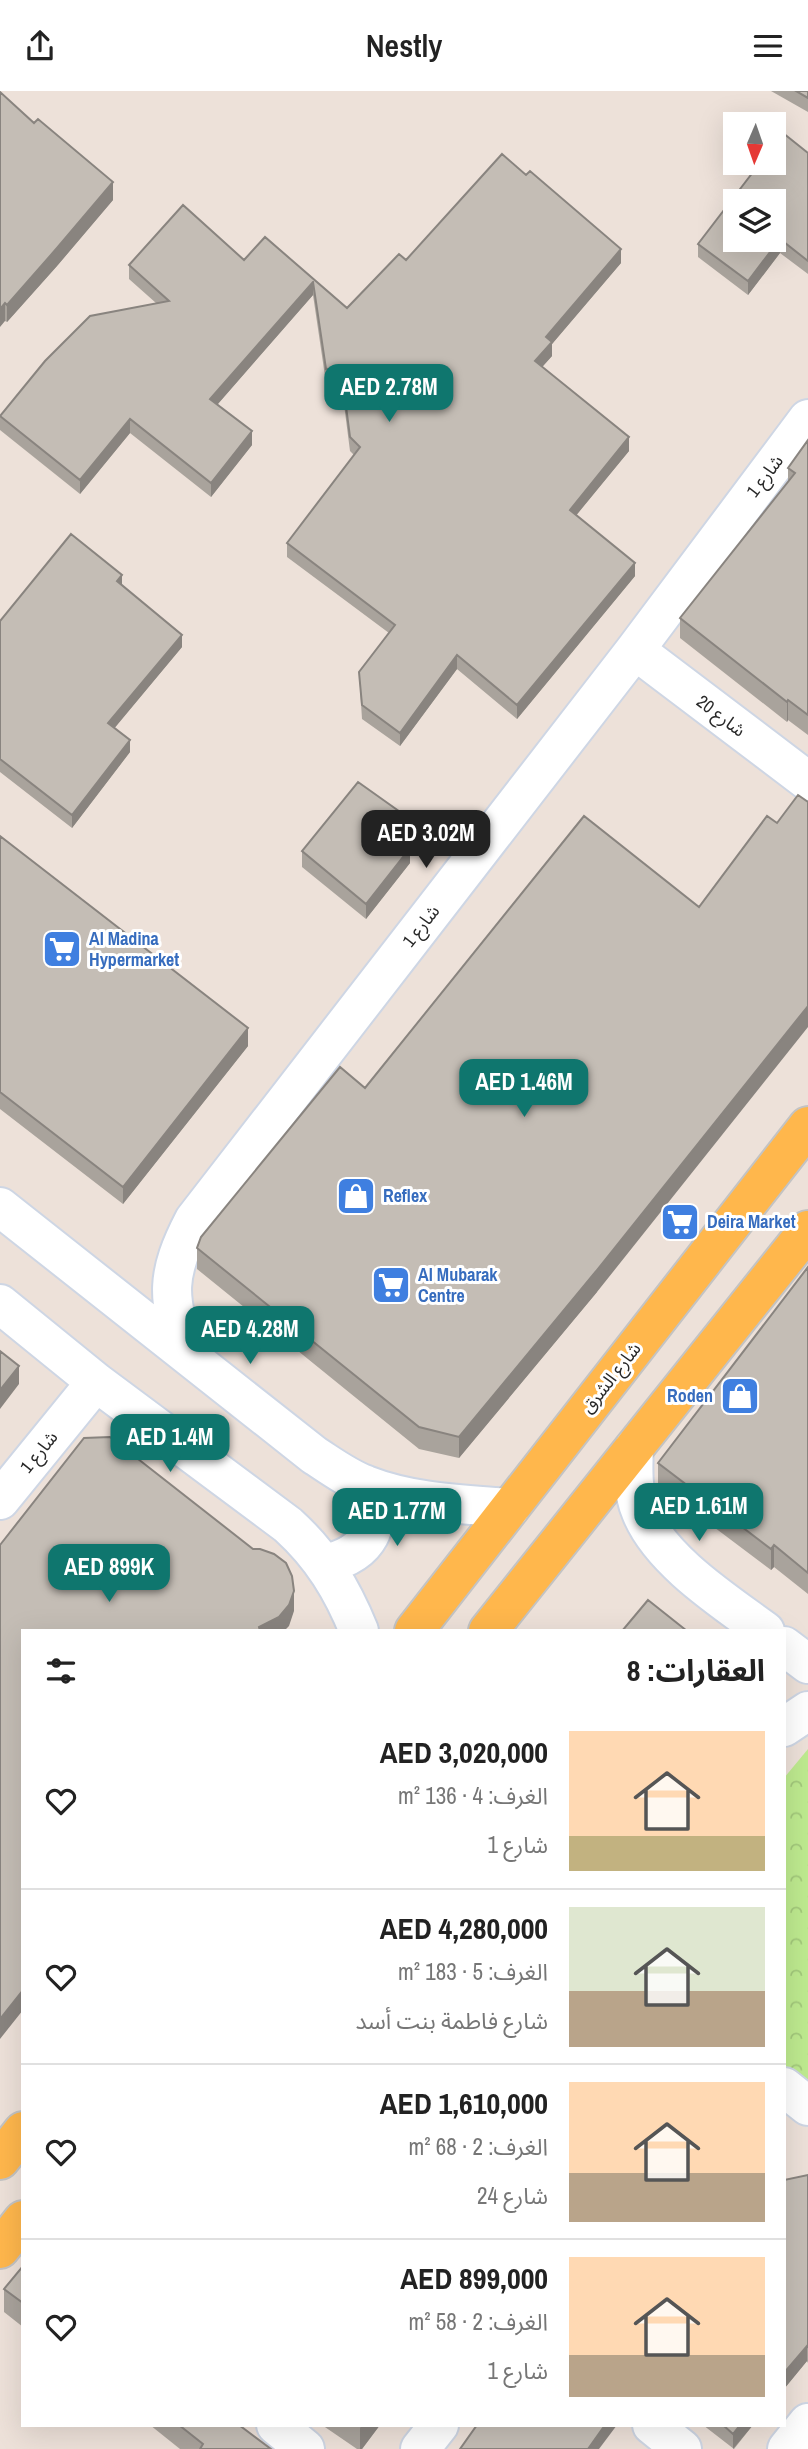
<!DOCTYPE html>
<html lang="ar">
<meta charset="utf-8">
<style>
:root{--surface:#fff;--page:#f2f2f2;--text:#222;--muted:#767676;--line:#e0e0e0;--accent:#0f766e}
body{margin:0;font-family:"Archivo Narrow","Noto Sans Arabic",sans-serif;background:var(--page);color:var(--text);direction:rtl;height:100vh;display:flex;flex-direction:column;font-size:26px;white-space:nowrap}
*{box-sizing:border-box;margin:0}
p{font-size:23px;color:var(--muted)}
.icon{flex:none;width:38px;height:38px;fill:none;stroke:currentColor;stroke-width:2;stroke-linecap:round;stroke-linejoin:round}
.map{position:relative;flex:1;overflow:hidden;direction:ltr}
.details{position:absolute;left:21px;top:1538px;width:765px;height:798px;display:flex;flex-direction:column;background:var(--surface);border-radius:0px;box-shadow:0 7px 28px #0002;direction:rtl}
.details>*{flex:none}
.needle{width:46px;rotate:182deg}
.controls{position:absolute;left:723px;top:21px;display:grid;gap:14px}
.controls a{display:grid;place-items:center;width:63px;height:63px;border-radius:0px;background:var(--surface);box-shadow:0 7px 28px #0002;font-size:35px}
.price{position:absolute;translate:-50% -60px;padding:0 16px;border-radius:14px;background:var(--accent);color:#fff;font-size:23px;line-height:46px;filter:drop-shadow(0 2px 4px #0008)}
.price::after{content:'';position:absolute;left:50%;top:42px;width:21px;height:16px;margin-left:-10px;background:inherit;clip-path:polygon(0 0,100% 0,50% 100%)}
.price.active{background:#222;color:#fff}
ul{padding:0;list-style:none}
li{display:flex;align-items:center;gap:21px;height:175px;padding:0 21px}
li+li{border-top:2px solid var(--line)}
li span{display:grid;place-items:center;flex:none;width:196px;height:140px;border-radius:0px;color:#555}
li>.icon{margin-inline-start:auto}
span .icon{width:84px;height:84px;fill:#fffc;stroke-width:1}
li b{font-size:30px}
h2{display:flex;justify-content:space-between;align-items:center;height:84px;padding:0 21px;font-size:30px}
header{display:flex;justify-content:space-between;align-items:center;height:91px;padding:0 21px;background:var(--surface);font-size:32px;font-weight:600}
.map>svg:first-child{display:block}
.park{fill:url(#park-crowns)}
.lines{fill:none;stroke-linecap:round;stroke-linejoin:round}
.minor-casing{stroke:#ced6e4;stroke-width:42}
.major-casing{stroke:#c3c3c3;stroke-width:42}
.minor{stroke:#fff;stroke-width:38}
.major{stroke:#ffb74c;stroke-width:38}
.wall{fill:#a9a39c}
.shaded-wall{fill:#89847f}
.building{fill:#c4bdb5;stroke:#89847f;stroke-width:2;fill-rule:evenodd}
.labels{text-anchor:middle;stroke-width:6;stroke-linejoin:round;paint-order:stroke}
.street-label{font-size:18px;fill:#292929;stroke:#fff}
.shop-label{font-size:18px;font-weight:bold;fill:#366cbe;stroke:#fff;text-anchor:start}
</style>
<header><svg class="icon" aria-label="menu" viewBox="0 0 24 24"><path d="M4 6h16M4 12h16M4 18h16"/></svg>Nestly<svg class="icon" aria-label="share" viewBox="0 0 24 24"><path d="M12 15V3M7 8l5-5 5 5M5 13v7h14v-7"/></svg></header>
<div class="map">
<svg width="808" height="2358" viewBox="0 0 808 2358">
<defs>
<pattern id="park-crowns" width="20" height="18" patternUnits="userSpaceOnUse" patternTransform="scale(1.75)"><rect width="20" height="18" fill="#beea8f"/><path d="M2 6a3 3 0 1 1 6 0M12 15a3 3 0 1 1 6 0" fill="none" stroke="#a3c97b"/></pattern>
</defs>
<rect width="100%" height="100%" fill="#ede1d9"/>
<path class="park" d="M808 1658V1997L784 1978V1687Z"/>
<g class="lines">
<g class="minor-casing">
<path id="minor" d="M635 559 808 690
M0 1116 314 1364C331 1375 347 1387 366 1394 412 1412 461 1413 510 1417
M0 1213 96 1291 288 1434C322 1465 342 1498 359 1540
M187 1263C166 1207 166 1183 194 1129L635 559 808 328
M634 1357C633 1378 632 1400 641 1421 660 1469 724 1510 765 1540
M0 1409 96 1291
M325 1473C368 1463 387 1434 364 1393
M784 1555 808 1573
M784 1636 808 1620
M784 1996 808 2015
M276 2334 305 2358
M652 2334 682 2358
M420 2358 439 2334
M787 2358 808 2332"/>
</g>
<g class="major-casing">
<path id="major" d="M414 1540 808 1035
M488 1540 808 1139
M0 2069 23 2040
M0 2158 23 2129"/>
</g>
<use href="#minor" class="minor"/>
<use href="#major" class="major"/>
</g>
<path class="wall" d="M771 0H808V21Z
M0 1 113 109 57 175 7 231 5 230Z
M808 62V183L780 162 748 204 698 166V153Z
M265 146 347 217 406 169 621 172 552 253V265L542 276 629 360 576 424 635 485 517 628 457 578 400 655 362 628 359 581 389 542 287 466V452L354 364 350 360 341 290 326 292 313 204 217 314 252 354 211 406 130 342 80 403 0 339V325L156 212 129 188V174L244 169Z
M808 349V644L788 629 787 631 680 547V527L788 391V377Z
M122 494 182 556 114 637 130 661 72 737 0 681V530Z
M0 745 248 955 123 1113 0 1018Z
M302 760 410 772 366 828 302 776Z
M197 1157 597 1201 459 1367 419 1358 197 1178Z
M808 1176V1503L774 1476 771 1479 658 1394V1372Z
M808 2084V2272L807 2270 784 2298V2089Z
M23 2175V2236L4 2221V2198Z
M150 2334H239L271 2358H180Z
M322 2334H380L362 2358H357Z
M703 2334H753L734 2358Z"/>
<path class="shaded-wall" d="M113 91V109L57 175 7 231V214Z
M780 148V162L748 204V190Z
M621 158V172L552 253V265L535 284V270L546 246Z
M313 191V204L210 322V308Z
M5 212V230L0 236V218Z
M130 328V342L80 403V389Z
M252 340V354L211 406V392Z
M629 346V360L570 432V419Z
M635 472V485L517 628V614Z
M122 484V497L117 490Z
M182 544V556L108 645V632Z
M457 564V578L400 655V642Z
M788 609V629L787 631V611Z
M130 649V661L72 737V724Z
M410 757V772L366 828V813Z
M808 915V936L597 1201 459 1367V1346Z
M248 937V955L123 1113V1096Z
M19 1275V1293L0 1318V1299Z
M774 1454V1476L771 1479V1458Z
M294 1500V1520L289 1535 284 1540H259V1536Z
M23 1899V1919L0 1948V1928Z
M807 2255V2270L784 2298V2282Z
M362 2334H380L362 2358H360V2337Z
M605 2334H617L599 2358H588Z
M740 2334H753L733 2358V2343Z"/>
<path class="building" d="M796 0H808V7Z
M0 1 34 32 38 28 113 91 57 157 7 214 5 212 0 218Z
M783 42 808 62V170L780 148 748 190 698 153 760 72H774V54ZM735 110H774V149H735Z
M502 63 526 84 530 80 621 158 546 246 552 251 535 270 629 346 570 419 635 472 517 614 457 564 400 642 362 614 359 581 395 534 287 452 360 356 350 346 341 277 326 278 313 191 210 308 252 340 211 392 130 328 80 389 0 325 45 270 90 225 169 210 129 174 183 114 244 169 265 146 347 217 399 163 406 169Z
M808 349V624L788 609 787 611 680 527 795 382 788 377Z
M71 443 122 484 117 490 182 544 108 632 130 649 72 724 0 668V530Z
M358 691 410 728V757L366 813 302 760Z
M798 704 808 711V915L597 1179 459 1346 419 1336 197 1157 201 1146 340 976 365 997 584 725 699 816 767 725 777 732Z
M0 745 248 937 123 1096 0 1001Z
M808 1176V1482L774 1454 771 1458 658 1372Z
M0 1260 19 1275 0 1299Z
M110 1346 253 1458H260L274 1463 286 1472 292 1485 294 1500 289 1514 279 1526 259 1536 260 1540H23V1899L0 1928V1454L84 1347Z
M648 1509 687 1540H622Z
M808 2084V2256L807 2255 784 2282V2089Z
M23 2175V2212L4 2198Z
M179 2334H239L271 2358H200L203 2353Z
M477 2334H605L588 2358H460Z
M723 2334H740L733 2343Z"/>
<defs>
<g id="supermarket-square" transform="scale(2.0125)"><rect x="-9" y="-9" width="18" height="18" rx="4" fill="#3f7fe0" stroke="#fff"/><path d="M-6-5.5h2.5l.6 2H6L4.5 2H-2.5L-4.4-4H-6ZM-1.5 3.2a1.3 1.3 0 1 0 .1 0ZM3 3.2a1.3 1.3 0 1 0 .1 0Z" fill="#fff"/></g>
<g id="shop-square" transform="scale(2.0125)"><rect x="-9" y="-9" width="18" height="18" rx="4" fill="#3f7fe0" stroke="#fff"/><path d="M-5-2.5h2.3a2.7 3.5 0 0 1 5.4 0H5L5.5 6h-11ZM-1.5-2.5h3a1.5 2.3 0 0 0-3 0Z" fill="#fff"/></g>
</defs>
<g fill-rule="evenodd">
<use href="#supermarket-square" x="62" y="858"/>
<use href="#shop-square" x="356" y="1105"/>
<use href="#supermarket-square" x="680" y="1131"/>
<use href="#supermarket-square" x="391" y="1194"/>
<use href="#shop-square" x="740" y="1305"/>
</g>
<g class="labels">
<g class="street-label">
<text transform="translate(765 385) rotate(-53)" y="6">شارع 1</text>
<text transform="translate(721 625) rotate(37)" y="6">شارع 20</text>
<text transform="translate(421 835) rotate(-52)" y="6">شارع 1</text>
<text transform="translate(611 1287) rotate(-52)" y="6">شارع الشرق</text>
<text transform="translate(39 1361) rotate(-51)" y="6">شارع 1</text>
</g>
<g class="shop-label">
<text x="89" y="854">Al Madina<tspan x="89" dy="21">Hypermarket</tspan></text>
<text x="383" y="1111">Reflex</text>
<text x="707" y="1137">Deira Market</text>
<text x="418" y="1190">Al Mubarak<tspan x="418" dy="21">Centre</tspan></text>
<text x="713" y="1311" text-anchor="end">Roden</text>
</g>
</g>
</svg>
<div class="controls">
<a><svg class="needle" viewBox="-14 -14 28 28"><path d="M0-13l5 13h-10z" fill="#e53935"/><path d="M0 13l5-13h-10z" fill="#767676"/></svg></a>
<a><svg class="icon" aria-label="layers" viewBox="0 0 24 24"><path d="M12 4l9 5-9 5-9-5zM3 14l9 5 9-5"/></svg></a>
</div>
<b class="price" style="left:389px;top:333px">AED 2.78M</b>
<b class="price active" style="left:426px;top:779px">AED 3.02M</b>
<b class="price" style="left:524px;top:1028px">AED 1.46M</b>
<b class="price" style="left:250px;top:1275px">AED 4.28M</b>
<b class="price" style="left:170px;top:1383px">AED 1.4M</b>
<b class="price" style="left:699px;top:1452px">AED 1.61M</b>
<b class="price" style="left:397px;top:1457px">AED 1.77M</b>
<b class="price" style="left:109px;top:1513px">AED 899K</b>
<section class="details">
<h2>العقارات: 8<svg class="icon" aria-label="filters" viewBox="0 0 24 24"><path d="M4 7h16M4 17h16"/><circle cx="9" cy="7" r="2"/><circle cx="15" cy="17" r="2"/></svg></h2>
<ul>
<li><span style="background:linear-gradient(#ffd9b3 75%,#c2b280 0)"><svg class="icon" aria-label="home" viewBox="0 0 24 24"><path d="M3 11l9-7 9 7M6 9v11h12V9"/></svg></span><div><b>AED 3,020,000</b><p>الغرف: 4 · 136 m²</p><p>شارع 1</p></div><svg class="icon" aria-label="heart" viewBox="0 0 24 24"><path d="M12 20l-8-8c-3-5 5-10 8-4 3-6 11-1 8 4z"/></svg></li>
<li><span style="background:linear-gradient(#dfe7d0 60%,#b9a48a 0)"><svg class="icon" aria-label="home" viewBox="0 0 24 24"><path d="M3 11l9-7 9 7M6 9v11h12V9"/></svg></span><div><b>AED 4,280,000</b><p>الغرف: 5 · 183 m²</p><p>شارع فاطمة بنت أسد</p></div><svg class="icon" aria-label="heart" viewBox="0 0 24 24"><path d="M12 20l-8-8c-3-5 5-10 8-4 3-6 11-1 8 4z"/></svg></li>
<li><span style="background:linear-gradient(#ffd9b3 65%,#b9a48a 0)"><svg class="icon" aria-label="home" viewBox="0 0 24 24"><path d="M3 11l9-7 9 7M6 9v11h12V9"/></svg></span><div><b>AED 1,610,000</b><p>الغرف: 2 · 68 m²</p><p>شارع 24</p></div><svg class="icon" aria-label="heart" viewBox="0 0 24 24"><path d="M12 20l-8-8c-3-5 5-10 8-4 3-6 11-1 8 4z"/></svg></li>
<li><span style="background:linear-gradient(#ffd9b3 70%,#b9a48a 0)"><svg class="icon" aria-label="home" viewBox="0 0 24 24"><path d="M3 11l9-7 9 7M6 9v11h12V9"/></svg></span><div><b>AED 899,000</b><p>الغرف: 2 · 58 m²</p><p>شارع 1</p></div><svg class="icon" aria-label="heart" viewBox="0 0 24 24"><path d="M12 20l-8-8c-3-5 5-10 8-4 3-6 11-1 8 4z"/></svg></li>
</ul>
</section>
</div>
